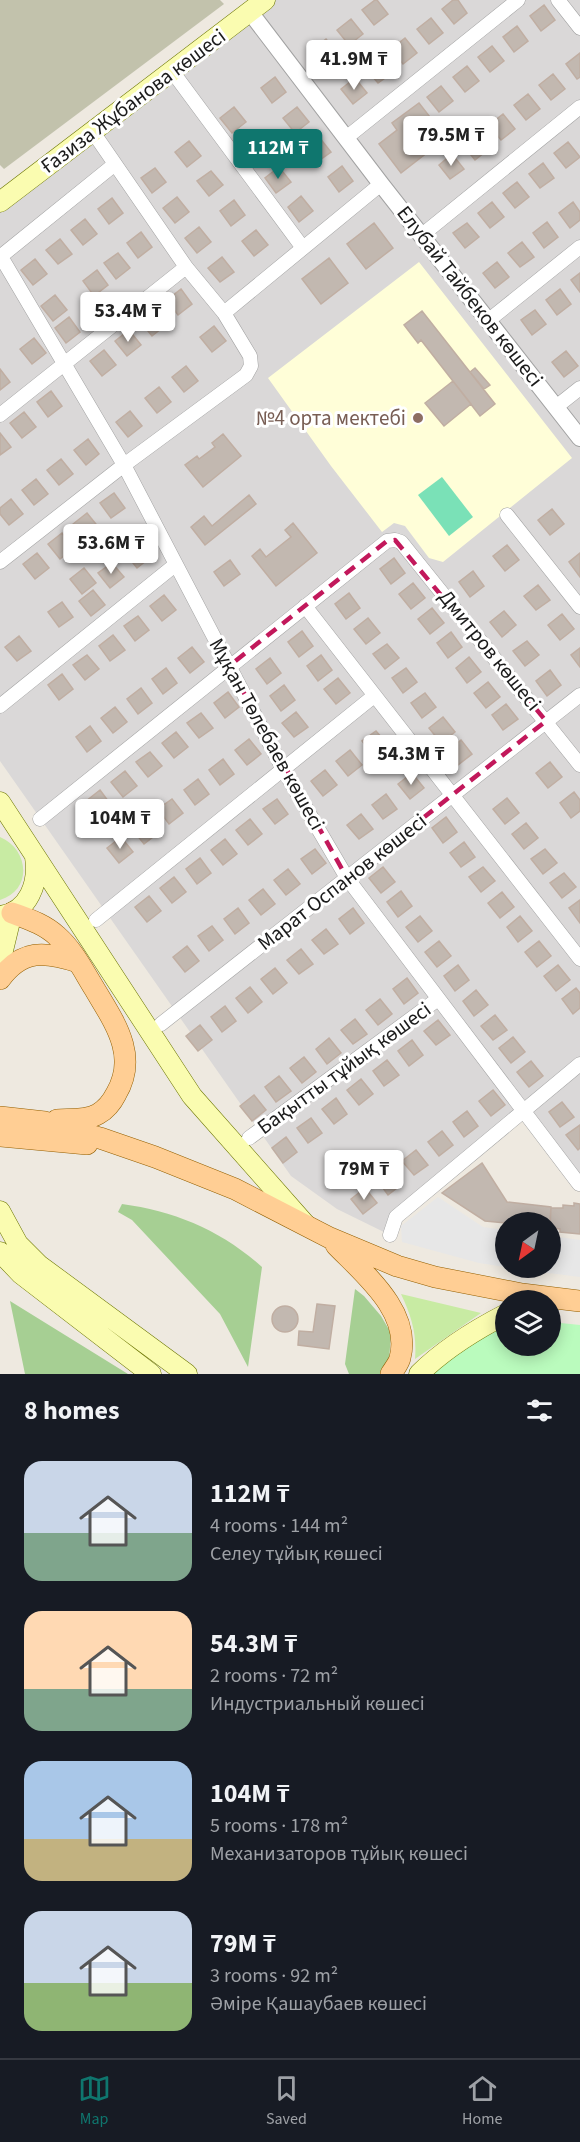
<!DOCTYPE html>
<meta charset="utf-8">
<style>
:root{--surface:#171b24;--page:#20242c;--text:#f1f3f6;--muted:#9ea1a6;--line:#363941;--accent:#0f766e}
body{margin:0;font-family:"Source Sans 3",sans-serif;background:var(--page);color:var(--text);height:100vh;display:flex;flex-direction:column;font-size:22px;white-space:nowrap}
*{box-sizing:border-box;margin:0}
p{font-size:20px;color:var(--muted)}
.icon{flex:none;width:33px;height:33px;fill:none;stroke:currentColor;stroke-width:2;stroke-linecap:round;stroke-linejoin:round}
.map{position:relative;height:1374px;overflow:hidden}
.details{display:flex;flex-direction:column;background:var(--surface);flex:1}
.details>*{flex:none}
.needle{width:39px;rotate:213deg}
.controls{position:absolute;left:495px;top:1212px;display:grid;gap:12px}
.controls a{display:grid;place-items:center;width:66px;height:66px;border-radius:50%;background:var(--surface);box-shadow:0 3px 15px #0003;font-size:30px}
.price{position:absolute;translate:-50% -51px;padding:0 14px;border-radius:6px;background:#fff;color:#222;font-size:20px;line-height:39px;filter:drop-shadow(0 2px 3px #0008)}
.price::after{content:'';position:absolute;left:50%;top:36px;width:18px;height:14px;margin-left:-9px;background:inherit;clip-path:polygon(0 0,100% 0,50% 100%)}
.price.selected{background:var(--accent);color:#fff}
ul{padding:0;list-style:none}
li{display:flex;align-items:center;gap:18px;height:150px;padding:0 24px}
li span{display:grid;place-items:center;flex:none;width:168px;height:120px;border-radius:18px;color:#555}
li>.icon{margin-inline-start:auto}
span .icon{width:72px;height:72px;fill:#fffc;stroke-width:1}
li b{font-size:26px}
h2{display:flex;justify-content:space-between;align-items:center;height:72px;padding:0 24px;font-size:26px}
.dock{display:flex;justify-content:space-around;align-items:center;height:84px;border-top:2px solid var(--line);background:var(--surface);font-size:16px;color:var(--muted)}
.dock a{display:grid;justify-items:center;gap:3px}
.dock .selected{color:var(--accent)}
.map>svg:first-child{display:block}
.residential{fill:#dad8d8}
.education{fill:#fffed8}
.construction{fill:#c2c2ac}
.grass{fill:#c8eba3}
.forest{fill:#a6cf93}
.park{fill:#bafbbd}
.pitch{fill:#7ae1b7}
.parking{fill:#e7e7e7}
.building{fill:#c2b8b0;stroke:#c0aea2;stroke-width:1.5}
.lines{fill:none;stroke-linecap:round;stroke-linejoin:round}
.minor-casing{stroke:#a2a2a2;stroke-width:15}
.tertiary-casing{stroke:#a2a2a2;stroke-width:18}
.secondary-casing{stroke:#6b7500;stroke-width:21}
.primary-casing{stroke:#935f00;stroke-width:22}
.minor{stroke:#fff;stroke-width:14}
.tertiary{stroke:#fff;stroke-width:16}
.secondary{stroke:#fafcb0;stroke-width:20}
.primary{stroke:#ffce94;stroke-width:21}
.marked{fill:none;stroke:#c2185b;stroke-width:4.5;stroke-dasharray:12 8;stroke-linejoin:round}
.education-dot{fill:#8d6e63;stroke:#fff;stroke-width:2}
.labels{text-anchor:middle;stroke-width:6;stroke-linejoin:round;paint-order:stroke}
.street-label{font-size:21px;fill:#1b1b1b;stroke:#fff}
.education-label{font-size:21px;fill:#785e54;stroke:#fff;text-anchor:end}
</style>
<div class="map">
<svg width="580" height="1374" viewBox="0 0 580 1374">
<rect width="100%" height="100%" fill="#eee9e0"/>
<path class="residential" d="M265 0H580V1184L522 1110 396 1217 390 1235 337 1209 291 1176 0 761V202Z"/>
<path class="education" d="M419 262 572 458 443 562 429 558 405 526 394 523 382 532 331 466 268 378Z"/>
<path class="construction" d="M0 0H220L224 4 4 169 0 165Z"/>
<path class="grass" d="M0 837C29 849 33 890 0 900Z
M401 1294 481 1313 415 1359C417 1335 412 1317 401 1294Z"/>
<path class="forest" d="M122 1204C175 1211 222 1231 262 1267L248 1367 220 1314 132 1220 118 1212Z
M355 1289 364 1296 381 1316 391 1333 389 1361 381 1374H349L345 1364Z
M10 1301 128 1374H25Z"/>
<path class="park" d="M551 1322 580 1325V1374H428L479 1338 505 1327 506 1346H550Z"/>
<path class="pitch" d="M442 477 473 517 449 536 418 495Z"/>
<path class="parking" d="M438 1197 483 1227 505 1230V1267L479 1263 402 1242 401 1226Z
M551 1236 580 1240V1277L510 1268H550Z"/>
<path class="building" d="M375 0H377L388 14 374 25 362 10Z
M453 0H458L467 13 454 24 442 9Z
M544 5 555 20 541 31 530 16Z
M431 18 443 33 429 44 417 29Z
M351 19 363 34 349 45 337 30Z
M517 26 528 41 514 52 503 37Z
M405 38 417 53 403 64 391 49Z
M326 39 338 54 324 65 312 50Z
M492 46 504 61 490 72 478 57Z
M580 53V77L577 79 566 64Z
M380 58 392 73 378 83 366 69Z
M467 66 479 81 465 92 453 77Z
M553 74 565 89 551 100 539 85Z
M275 77 286 92 272 103 261 88Z
M355 78 367 93 353 104 341 89Z
M441 86 453 101 439 112 427 97Z
M528 94 540 109 526 120 514 105Z
M419 103 430 117 408 134 424 155 401 173 379 144 397 130 392 123Z
M234 107 246 122 232 133 220 118Z
M297 107 309 122 295 133 283 118Z
M503 114 515 129 501 140 489 125Z
M477 134 489 149 475 160 463 145Z
M257 137 268 152 254 163 243 148Z
M319 137 331 152 317 162 305 148Z
M189 141 201 156 187 167 175 152Z
M568 142 580 157 566 168 554 153Z
M452 154 464 169 450 179 439 165Z
M543 163 554 178 540 188 529 174Z
M342 166 353 181 339 192 328 177Z
M279 167 291 182 276 193 265 178Z
M155 168 166 182 152 193 141 178Z
M211 171 223 185 209 196 197 181Z
M517 182 529 197 515 208 503 193Z
M301 196 313 211 299 222 288 207Z
M177 197 189 212 175 223 163 208Z
M112 198 123 213 109 224 98 209Z
M234 200 245 215 231 226 220 211Z
M492 202 504 217 490 228 478 213Z
M573 202 580 212V220L570 228 559 213Z
M85 219 97 234 83 245 71 230Z
M547 222 558 237 544 248 533 233Z
M374 223 393 248 366 269 347 244Z
M467 223 479 237 465 248 453 233Z
M199 227 211 242 197 253 185 238Z
M256 230 268 245 254 256 242 241Z
M141 232 152 247 138 258 127 243Z
M60 239 72 254 58 264 46 250Z
M522 242 534 257 520 267 508 253Z
M118 253 130 268 116 279 104 263Z
M222 257 234 272 220 282 208 268Z
M329 258 348 283 321 304 302 279Z
M35 259 47 274 33 285 21 270Z
M497 262 509 277 495 288 483 273Z
M97 270 108 285 94 296 83 281Z
M580 273V292L571 280Z
M181 289 192 304 178 315 167 300Z
M560 289 571 304 557 315 546 300Z
M55 295 67 310 53 321 41 306Z
M154 310 166 325 152 336 140 321Z
M535 310 546 324 532 335 521 320Z
M422 311 495 404 480 416 421 340 418 343 404 325Z
M69 317 80 332 66 343 55 328Z
M214 326 226 341 212 352 200 337Z
M129 330 141 345 127 356 115 341Z
M34 338 46 353 32 364 20 349Z
M104 350 116 365 102 376 90 361Z
M566 351 578 366 564 377 552 362Z
M186 366 198 381 184 392 172 377Z
M475 368 490 385 484 389 470 372Z
M0 369 10 382 0 390Z
M453 381 471 404 444 426 425 403Z
M159 387 171 402 157 413 145 398Z
M51 391 62 406 48 417 37 402Z
M130 411 142 426 128 437 116 422Z
M24 412 36 427 22 438 10 423Z
M0 433 11 447 0 455Z
M223 434 241 456 203 487 185 465 197 456 199 459 215 447 212 443Z
M88 439 99 454 86 465 74 450Z
M61 459 73 474 59 485 47 470Z
M36 479 48 494 34 505 22 490Z
M114 493 125 508 111 518 100 503Z
M249 495 256 504 205 545 191 527 204 516 212 526Z
M11 499 23 514 9 525 0 514V508Z
M552 509 564 524 550 535 538 520Z
M87 513 99 528 85 539 73 524Z
M293 523 317 553 276 586 252 556 260 549 266 557 291 537 285 530Z
M62 533 74 548 60 559 48 544Z
M139 542 151 557 137 568 125 553Z
M507 545 519 560 505 571 493 556Z
M37 553 49 568 35 579 23 564Z
M580 553V577L569 562Z
M394 558 405 573 391 584 380 569Z
M230 560 240 574 224 586 214 572Z
M112 563 124 577 110 588 98 573Z
M84 568 96 583 82 594 70 579Z
M473 571 484 586 470 597 459 582Z
M413 583 425 598 411 609 399 594Z
M538 585 550 600 536 610 524 596Z
M93 590 105 605 91 616 79 601Z
M349 593 360 608 346 619 335 604Z
M164 595 176 610 162 621 150 606Z
M62 602 73 617 59 627 48 612Z
M432 608 444 623 430 634 418 619Z
M504 611 516 625 502 637 490 622Z
M562 614 574 629 560 640 548 625Z
M138 616 149 630 135 641 124 626Z
M368 618 380 633 366 644 354 629Z
M302 631 313 646 299 657 288 642Z
M451 632 462 647 448 658 437 643Z
M113 635 125 650 110 661 99 646Z
M19 636 31 651 17 661 5 647Z
M527 641 539 655 525 666 513 651Z
M387 644 399 658 385 669 373 654Z
M192 647 204 662 190 673 178 658Z
M580 648V667L571 655Z
M87 655 99 669 85 680 73 665Z
M321 655 332 670 318 681 307 666Z
M469 657 481 672 467 683 456 668Z
M270 658 281 673 267 684 256 669Z
M166 668 177 683 163 694 152 679Z
M406 668 417 682 403 693 392 678Z
M550 670 561 685 547 696 536 681Z
M62 674 73 689 59 700 48 685Z
M338 678 350 693 336 704 324 689Z
M488 682 500 697 486 708 474 693Z
M284 685 295 700 281 711 270 696Z
M141 688 152 703 138 714 127 699Z
M228 692 239 707 225 718 214 703Z
M425 693 436 707 422 718 411 703Z
M506 704 518 719 503 730 492 715Z
M115 707 127 722 113 733 101 718Z
M296 712 308 727 294 737 282 723Z
M201 713 213 728 199 738 187 723Z
M443 717 455 732 441 743 429 728Z
M90 726 101 741 87 752 76 737Z
M376 731 388 745 374 756 362 741Z
M176 732 188 747 174 758 162 743Z
M249 739 261 754 247 765 235 750Z
M461 740 472 754 458 765 447 751Z
M350 750 362 765 348 776 336 761Z
M150 752 162 766 148 777 136 762Z
M223 759 234 774 220 785 209 770Z
M550 762 562 777 548 788 536 773Z
M325 770 337 785 323 796 311 781Z
M125 771 137 786 123 797 111 782Z
M412 773 424 788 410 799 398 784Z
M198 779 209 794 195 805 184 790Z
M100 790 111 805 98 816 86 801Z
M574 792 580 800V811L571 818 560 803Z
M386 794 397 809 383 819 372 805Z
M507 798 519 813 505 824 493 809Z
M172 799 183 813 169 824 158 809Z
M277 799 288 814 275 824 263 809Z
M361 814 373 829 359 839 347 825Z
M446 817 457 832 443 843 432 828Z
M147 818 158 833 144 844 132 829Z
M250 819 262 834 248 845 236 830Z
M526 823 538 838 524 849 512 834Z
M121 837 133 852 119 863 107 848Z
M225 839 237 854 223 865 211 850Z
M464 842 475 857 461 867 450 853Z
M315 849 326 863 312 874 301 859Z
M545 849 557 863 543 874 531 859Z
M200 858 211 873 197 884 186 869Z
M383 867 395 882 381 893 369 878Z
M483 867 495 881 481 892 469 877Z
M288 869 300 884 286 895 274 880Z
M564 873 576 887 562 898 550 883Z
M174 877 186 892 172 903 160 888Z
M263 889 275 904 261 915 249 900Z
M401 891 412 906 398 917 387 902Z
M502 892 514 907 500 918 488 903Z
M149 896 161 911 147 922 135 907Z
M580 900V923L569 908Z
M238 908 249 923 235 934 224 919Z
M353 908 364 923 350 934 339 919Z
M420 916 432 931 418 942 406 927Z
M520 916 532 931 518 942 507 927Z
M212 926 223 940 209 951 198 936Z
M326 929 338 944 324 954 312 940Z
M439 941 451 956 437 967 425 952Z
M539 941 551 956 537 967 525 952Z
M187 946 199 961 185 972 173 957Z
M301 949 313 964 299 974 287 960Z
M458 965 469 980 455 991 444 976Z
M558 965 570 980 556 991 544 976Z
M275 968 287 983 273 994 261 979Z
M407 978 418 993 404 1004 393 989Z
M250 987 262 1002 248 1013 236 998Z
M576 988 580 993V1008L573 1014 562 999Z
M476 990 488 1005 474 1016 463 1001Z
M380 999 392 1014 378 1025 366 1010Z
M225 1006 236 1021 222 1032 211 1017Z
M495 1015 507 1030 493 1040 481 1026Z
M355 1019 367 1034 353 1044 341 1030Z
M438 1020 450 1035 436 1045 424 1031Z
M200 1025 212 1040 198 1051 186 1036Z
M513 1037 525 1052 511 1063 499 1048Z
M329 1038 341 1053 327 1064 316 1049Z
M412 1040 423 1055 409 1066 398 1051Z
M304 1057 316 1072 302 1083 290 1068Z
M387 1060 399 1075 384 1086 373 1071Z
M531 1061 543 1076 529 1087 517 1072Z
M279 1076 291 1091 276 1102 265 1087Z
M361 1079 373 1094 359 1105 347 1090Z
M493 1090 505 1105 491 1116 479 1101Z
M254 1095 266 1110 252 1121 240 1106Z
M336 1098 347 1114 334 1124 322 1109Z
M562 1102 574 1117 560 1127 549 1112Z
M467 1111 478 1126 464 1137 453 1122Z
M311 1118 322 1133 308 1143 297 1128Z
M580 1125V1148L578 1150 566 1135Z
M442 1131 453 1145 439 1156 428 1142Z
M286 1137 297 1152 283 1163 272 1148Z
M416 1150 428 1165 414 1175 402 1161Z
M482 1163 507 1202 551 1207 550 1222 506 1223 485 1221 442 1193Z
M391 1169 402 1184 388 1195 377 1180Z
M365 1188 377 1203 363 1214 351 1199Z
M574 1203 580 1204V1234L560 1232V1229L550 1228 551 1208H563V1205L574 1206Z
M317 1304 335 1306 329 1349 298 1345 299 1331 313 1332Z
M272 1319a13 13 0 1 1 26 0a13 13 0 1 1-26 0Z"/>
<g class="lines">
<g class="minor-casing">
<path id="minor" d="M558 0 580 28
M172 71 303 248
M346 138 518 0
M422 235 580 107
M0 255 124 465 283 769 347 878 579 1184
M0 257 115 164
M224 313 381 184
M489 320 580 247
M556 407 580 388
M0 415 186 267
M507 515 580 607
M0 562 124 465 246 375 251 366 250 356 224 313 186 267 93 132
M305 606 580 959
M0 706 175 565
M40 819 387 541 395 540 401 542 580 765
M96 920 374 696
M161 1024 580 695
M249 1138 438 999
M390 1235 396 1217 580 1064"/>
</g>
<g class="tertiary-casing">
<path id="tertiary" d="M250 12 381 184 580 438"/>
</g>
<g class="secondary-casing">
<path id="secondary" d="M0 202 265 0
M0 802 192 1096 306 1225
M0 916C29 912 39 883 35 857
M0 963 12 913
M0 1211 18 1244 39 1265 187 1374
M0 1252 21 1274 151 1374
M419 1374C444 1349 475 1330 506 1314"/>
</g>
<g class="primary-casing">
<path id="primary" d="M12 913C28 919 44 924 57 936 73 950 83 970 94 988 114 1022 139 1055 116 1094 112 1102 105 1110 98 1114 86 1121 69 1119 57 1120
M0 979C22 949 45 951 78 962
M0 1117 45 1122 100 1138 155 1157 235 1189 330 1238 397 1266 435 1277 522 1294 580 1301
M0 1136 87 1144
M336 1245C364 1274 412 1312 400 1358 399 1363 394 1369 391 1374"/>
</g>
<use href="#minor" class="minor"/>
<use href="#tertiary" class="tertiary"/>
<use href="#secondary" class="secondary"/>
<use href="#primary" class="primary"/>
</g>
<path class="marked" d="M395 540 546 721 347 878 229 666 387 541Z"/>
<circle class="education-dot" cx="418" cy="418" r="6"/>
<g class="labels">
<g class="street-label">
<text transform="translate(133 101) rotate(-37)" y="7">Ғазиза Жұбанова көшесі</text>
<text transform="translate(470 296) rotate(52)" y="7">Елубай Тайбеков көшесі</text>
<text transform="translate(490 650) rotate(51)" y="7">Дмитров көшесі</text>
<text transform="translate(267 734) rotate(61)" y="7">Мұқан Төлебаев көшесі</text>
<text transform="translate(342 882) rotate(-38)" y="7">Марат Оспанов көшесі</text>
<text transform="translate(344 1068) rotate(-36)" y="7">Бақытты тұйық көшесі</text>
</g>
<g class="education-label">
<text x="406" y="425">№4 орта мектебі</text>
</g>
</g>
</svg>
<div class="controls">
<a><svg class="needle" viewBox="-14 -14 28 28"><path d="M0-13l5 13h-10z" fill="#e53935"/><path d="M0 13l5-13h-10z" fill="#9ea1a6"/></svg></a>
<a><svg class="icon" aria-label="layers" viewBox="0 0 24 24"><path d="M12 4l9 5-9 5-9-5zM3 14l9 5 9-5"/></svg></a>
</div>
<b class="price" style="left:354px;top:91px">41.9M ₸</b>
<b class="price" style="left:451px;top:167px">79.5M ₸</b>
<b class="price selected" style="left:278px;top:180px">112M ₸</b>
<b class="price" style="left:128px;top:343px">53.4M ₸</b>
<b class="price" style="left:111px;top:575px">53.6M ₸</b>
<b class="price" style="left:411px;top:786px">54.3M ₸</b>
<b class="price" style="left:120px;top:850px">104M ₸</b>
<b class="price" style="left:364px;top:1201px">79M ₸</b>
</div>
<section class="details">
<h2>8 homes<svg class="icon" aria-label="filters" viewBox="0 0 24 24"><path d="M4 7h16M4 17h16"/><circle cx="9" cy="7" r="2"/><circle cx="15" cy="17" r="2"/></svg></h2>
<ul>
<li><span style="background:linear-gradient(#c9d6e8 60%,#7fa58c 0)"><svg class="icon" aria-label="home" viewBox="0 0 24 24"><path d="M3 11l9-7 9 7M6 9v11h12V9"/></svg></span><div><b>112M ₸</b><p>4 rooms · 144 m²</p><p>Селеу тұйық көшесі</p></div></li>
<li><span style="background:linear-gradient(#ffd9b3 65%,#7fa58c 0)"><svg class="icon" aria-label="home" viewBox="0 0 24 24"><path d="M3 11l9-7 9 7M6 9v11h12V9"/></svg></span><div><b>54.3M ₸</b><p>2 rooms · 72 m²</p><p>Индустриальный көшесі</p></div></li>
<li><span style="background:linear-gradient(#a9c7e8 65%,#c2b280 0)"><svg class="icon" aria-label="home" viewBox="0 0 24 24"><path d="M3 11l9-7 9 7M6 9v11h12V9"/></svg></span><div><b>104M ₸</b><p>5 rooms · 178 m²</p><p>Механизаторов тұйық көшесі</p></div></li>
<li><span style="background:linear-gradient(#c9d6e8 60%,#8fb573 0)"><svg class="icon" aria-label="home" viewBox="0 0 24 24"><path d="M3 11l9-7 9 7M6 9v11h12V9"/></svg></span><div><b>79M ₸</b><p>3 rooms · 92 m²</p><p>Әміре Қашаубаев көшесі</p></div></li>
</ul>
</section>
<nav class="dock">
<a class="selected"><svg class="icon" aria-label="map" viewBox="0 0 24 24"><path d="M3 6l6-2 6 2 6-2v14l-6 2-6-2-6 2zM9 4v14M15 6v14"/></svg>Map</a>
<a><svg class="icon" aria-label="saved" viewBox="0 0 24 24"><path d="M7 4h10v16l-5-4-5 4z"/></svg>Saved</a>
<a><svg class="icon" aria-label="home" viewBox="0 0 24 24"><path d="M3 11l9-7 9 7M6 9v11h12V9"/></svg>Home</a>
</nav>
